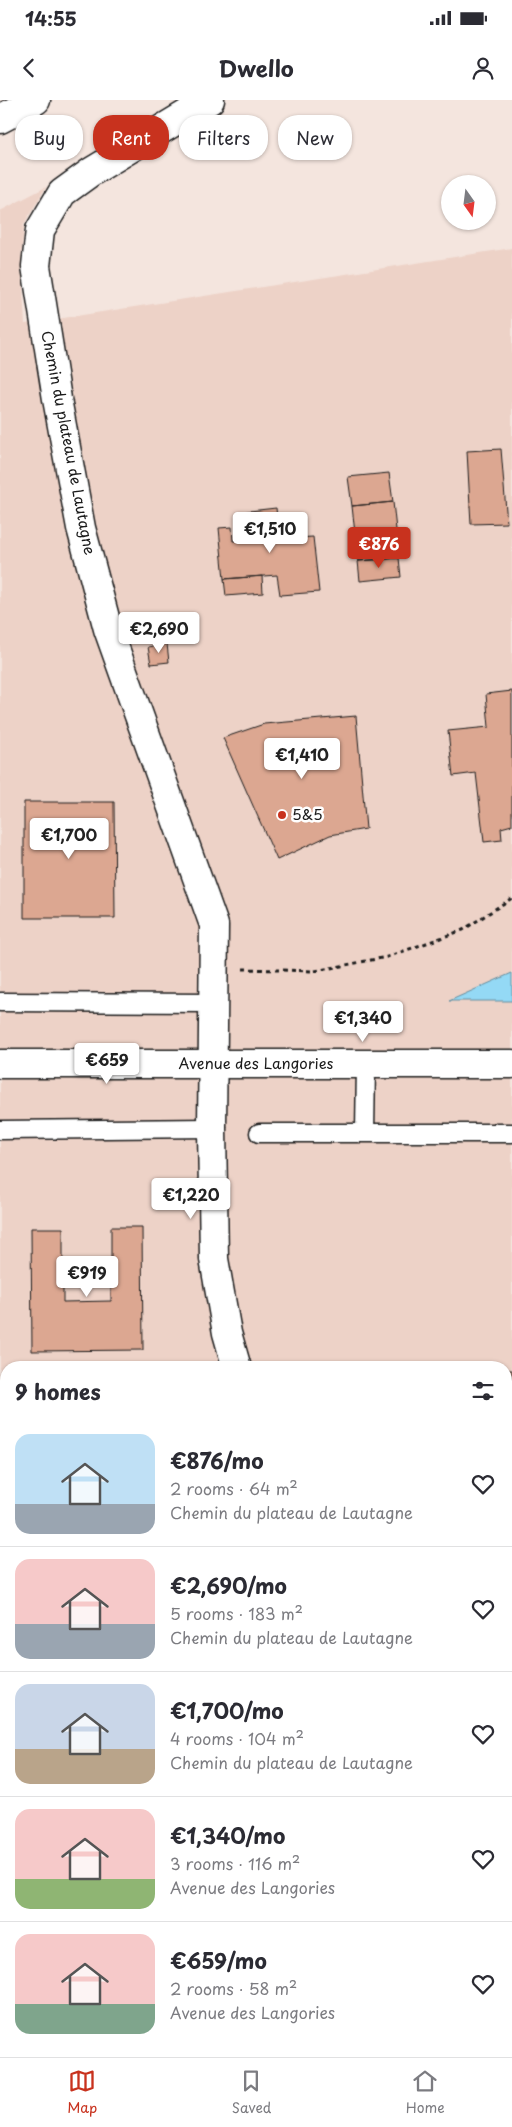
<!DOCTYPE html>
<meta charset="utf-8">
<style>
:root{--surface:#fff;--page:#f7f7f7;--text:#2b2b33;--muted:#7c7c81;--line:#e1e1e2;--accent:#c8321e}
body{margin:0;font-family:"Playpen Sans",sans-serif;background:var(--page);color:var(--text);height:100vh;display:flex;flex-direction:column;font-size:19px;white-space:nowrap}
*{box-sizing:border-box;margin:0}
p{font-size:16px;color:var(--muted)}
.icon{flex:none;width:28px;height:28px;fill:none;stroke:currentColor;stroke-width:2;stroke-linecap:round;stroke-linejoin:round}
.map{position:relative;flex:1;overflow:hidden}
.panel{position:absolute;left:0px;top:1261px;width:512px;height:696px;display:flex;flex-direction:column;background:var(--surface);border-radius:20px 20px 0 0;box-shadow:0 1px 4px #0004}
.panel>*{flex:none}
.top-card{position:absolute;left:15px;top:15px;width:482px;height:45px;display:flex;gap:10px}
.needle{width:32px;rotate:166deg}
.tools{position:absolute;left:441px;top:75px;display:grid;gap:10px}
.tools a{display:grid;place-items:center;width:55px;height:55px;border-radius:50%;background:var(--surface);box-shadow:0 1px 4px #0004;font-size:25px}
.price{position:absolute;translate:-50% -42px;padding:0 11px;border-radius:5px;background:#fff;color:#222;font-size:16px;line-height:32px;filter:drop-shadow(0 1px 2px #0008)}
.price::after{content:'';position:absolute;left:50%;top:30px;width:15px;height:11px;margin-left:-8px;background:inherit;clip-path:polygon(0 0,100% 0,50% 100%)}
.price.current{background:var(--accent);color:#fff}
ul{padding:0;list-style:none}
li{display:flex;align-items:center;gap:15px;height:125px;padding:0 15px}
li+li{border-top:1px solid var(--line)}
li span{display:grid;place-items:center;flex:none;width:140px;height:100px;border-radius:15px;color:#555}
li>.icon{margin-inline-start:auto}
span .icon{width:60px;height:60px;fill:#fffc;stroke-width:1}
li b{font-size:21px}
h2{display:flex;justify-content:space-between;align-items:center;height:60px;padding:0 15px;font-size:21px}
.tag{padding:0 18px;border-radius:20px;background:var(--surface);box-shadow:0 1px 4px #0004;font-size:18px;line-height:45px}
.tag.current{background:var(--accent);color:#fff}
.status{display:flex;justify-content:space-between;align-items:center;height:35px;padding:0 25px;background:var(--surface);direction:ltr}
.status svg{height:14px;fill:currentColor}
header{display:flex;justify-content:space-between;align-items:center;height:65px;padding:0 15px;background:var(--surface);font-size:22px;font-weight:700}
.menu{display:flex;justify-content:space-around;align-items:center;height:70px;border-top:1px solid var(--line);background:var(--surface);font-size:14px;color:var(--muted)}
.menu a{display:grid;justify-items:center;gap:2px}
.menu .current{color:var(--accent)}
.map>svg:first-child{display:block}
.built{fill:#edd2c7;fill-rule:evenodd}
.water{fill:#94d9f5;stroke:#648d9e}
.building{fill:#dca791;stroke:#1c1c1c}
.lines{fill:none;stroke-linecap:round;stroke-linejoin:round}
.lane-casing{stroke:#1c1c1c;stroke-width:21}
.street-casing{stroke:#1c1c1c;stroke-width:31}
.highway-casing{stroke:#1c1c1c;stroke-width:31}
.path{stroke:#1c1c1c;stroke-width:3;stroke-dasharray:4 4;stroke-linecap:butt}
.lane{stroke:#fff;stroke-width:18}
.street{stroke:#fff;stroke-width:28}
.highway{stroke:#fff;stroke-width:28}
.poi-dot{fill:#c8321e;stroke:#fff;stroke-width:2}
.labels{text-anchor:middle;stroke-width:5;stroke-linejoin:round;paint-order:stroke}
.street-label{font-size:15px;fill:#1c1c1c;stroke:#fff}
.poi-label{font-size:15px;fill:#1c1c1c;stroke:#fff;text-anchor:start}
</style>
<div class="status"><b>14:55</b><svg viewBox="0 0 49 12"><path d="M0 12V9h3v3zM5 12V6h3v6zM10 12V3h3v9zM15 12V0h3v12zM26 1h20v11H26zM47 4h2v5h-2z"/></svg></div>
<header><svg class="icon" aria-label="back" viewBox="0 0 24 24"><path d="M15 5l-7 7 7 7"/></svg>Dwello<svg class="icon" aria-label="person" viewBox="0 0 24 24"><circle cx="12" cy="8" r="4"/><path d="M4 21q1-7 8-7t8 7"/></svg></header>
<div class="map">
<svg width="512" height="1957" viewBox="0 0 512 1957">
<rect width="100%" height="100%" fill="#f4e5de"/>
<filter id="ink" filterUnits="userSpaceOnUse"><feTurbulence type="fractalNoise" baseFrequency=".02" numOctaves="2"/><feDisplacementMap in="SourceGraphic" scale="10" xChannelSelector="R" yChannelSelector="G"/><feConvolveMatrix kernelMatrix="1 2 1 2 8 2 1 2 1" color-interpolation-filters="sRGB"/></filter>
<g filter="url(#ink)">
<path class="built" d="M46 87 24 124 21 159 25 224 512 148V1957H0V111ZM6 1268H506V1951H6Z"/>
<path class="water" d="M512 873V901H449Z"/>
<path class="building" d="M501 349 507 423 471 424 467 351Z
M389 373 393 402 352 406 348 377Z
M393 402 399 458 358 461 352 406Z
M276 408 279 439 313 437 319 492 280 495 277 475 224 479 219 428 232 427 233 441 244 440 241 412Z
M399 458 401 477 360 481 358 461Z
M262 476 263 493 226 496 224 479Z
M167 544 169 562 151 564 148 547Z
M512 591V725L501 728 502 740 484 742 476 673 453 676 448 631 489 627 486 594Z
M356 616 366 729 330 735 277 760 223 638 264 624Z
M24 702H114L115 818H24Z
M111 1127H142L143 1250 32 1251 31 1128H63V1202L111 1201Z
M506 1270H512V1361H506Z
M0 1289H6V1317H0Z
M0 1345H6V1607H0Z
M506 1587H512V1678H506Z
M0 1933H6V1951H53V1957H0Z
M94 1951H190V1957H93Z"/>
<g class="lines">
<g class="lane-casing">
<path id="lane" d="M0 902 213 903
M0 1030 212 1028
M259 1033H512
M365 1033 366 964
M0 1681H6
M0 1873H6
M506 1925 512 1940"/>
</g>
<g class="street-casing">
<path id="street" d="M210 0 91 72 62 93 40 130 36 166 57 299 81 428 108 529 214 825 212 1028 214 1159 227 1233 237 1268
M0 964H512
M0 1752H6
M506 1753H512
M0 1802H6
M275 1957V1951"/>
</g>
<g class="highway-casing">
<path id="highway" d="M0 19 36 0"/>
</g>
<path class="path" d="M243 869 315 871 387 857 463 830 512 798"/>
<use href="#lane" class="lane"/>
<use href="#street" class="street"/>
<use href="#highway" class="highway"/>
</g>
</g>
<circle class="poi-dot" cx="282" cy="715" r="5"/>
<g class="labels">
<g class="street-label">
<text transform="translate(68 343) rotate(79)" y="5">Chemin du plateau de Lautagne</text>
<text x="256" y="969">Avenue des Langories</text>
</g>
<g class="poi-label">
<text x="292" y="720">5&amp;5</text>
</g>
</g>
</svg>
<div class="tools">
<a><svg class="needle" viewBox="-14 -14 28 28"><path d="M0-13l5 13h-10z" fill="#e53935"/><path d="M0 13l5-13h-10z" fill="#7c7c81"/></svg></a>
</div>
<b class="price" style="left:270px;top:454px">€1,510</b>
<b class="price current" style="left:379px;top:469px">€876</b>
<b class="price" style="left:159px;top:554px">€2,690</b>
<b class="price" style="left:302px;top:680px">€1,410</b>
<b class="price" style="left:69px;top:760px">€1,700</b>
<b class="price" style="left:363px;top:943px">€1,340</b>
<b class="price" style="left:107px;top:985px">€659</b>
<b class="price" style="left:191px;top:1120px">€1,220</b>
<b class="price" style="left:87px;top:1198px">€919</b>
<div class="top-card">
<a class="tag">Buy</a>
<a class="tag current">Rent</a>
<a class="tag">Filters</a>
<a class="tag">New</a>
</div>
<section class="panel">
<h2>9 homes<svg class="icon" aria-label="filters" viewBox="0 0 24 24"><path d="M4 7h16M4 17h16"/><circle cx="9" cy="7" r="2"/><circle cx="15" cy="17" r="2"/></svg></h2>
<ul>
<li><span style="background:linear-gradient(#bfe0f5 70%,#9aa5b1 0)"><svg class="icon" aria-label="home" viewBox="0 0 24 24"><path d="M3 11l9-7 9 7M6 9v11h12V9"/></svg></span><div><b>€876/mo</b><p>2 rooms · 64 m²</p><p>Chemin du plateau de Lautagne</p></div><svg class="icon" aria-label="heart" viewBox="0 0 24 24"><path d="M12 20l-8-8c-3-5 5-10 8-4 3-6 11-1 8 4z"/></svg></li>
<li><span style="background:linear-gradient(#f6c9c9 65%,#9aa5b1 0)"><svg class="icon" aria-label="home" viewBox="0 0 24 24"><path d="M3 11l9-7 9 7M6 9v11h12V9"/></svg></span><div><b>€2,690/mo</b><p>5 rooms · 183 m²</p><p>Chemin du plateau de Lautagne</p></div><svg class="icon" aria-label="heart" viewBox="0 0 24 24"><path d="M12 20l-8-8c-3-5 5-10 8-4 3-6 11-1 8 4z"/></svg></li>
<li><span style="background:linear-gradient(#c9d6e8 65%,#b9a48a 0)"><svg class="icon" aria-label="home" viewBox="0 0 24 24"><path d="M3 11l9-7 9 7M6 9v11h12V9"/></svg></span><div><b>€1,700/mo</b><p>4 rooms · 104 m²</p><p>Chemin du plateau de Lautagne</p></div><svg class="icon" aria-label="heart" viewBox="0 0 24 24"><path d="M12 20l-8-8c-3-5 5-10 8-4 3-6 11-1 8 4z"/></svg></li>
<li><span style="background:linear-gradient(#f6c9c9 70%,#8fb573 0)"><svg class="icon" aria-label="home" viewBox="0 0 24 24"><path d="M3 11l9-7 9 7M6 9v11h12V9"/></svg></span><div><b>€1,340/mo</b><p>3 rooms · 116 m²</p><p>Avenue des Langories</p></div><svg class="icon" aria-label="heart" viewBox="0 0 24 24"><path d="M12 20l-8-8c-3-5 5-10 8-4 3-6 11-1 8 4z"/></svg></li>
<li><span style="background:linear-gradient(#f6c9c9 70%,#7fa58c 0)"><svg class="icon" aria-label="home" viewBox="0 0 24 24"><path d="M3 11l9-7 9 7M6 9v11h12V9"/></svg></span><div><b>€659/mo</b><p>2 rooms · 58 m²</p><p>Avenue des Langories</p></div><svg class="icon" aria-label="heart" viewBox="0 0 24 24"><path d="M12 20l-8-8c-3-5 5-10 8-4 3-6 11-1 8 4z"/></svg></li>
</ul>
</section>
</div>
<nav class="menu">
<a class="current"><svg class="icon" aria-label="map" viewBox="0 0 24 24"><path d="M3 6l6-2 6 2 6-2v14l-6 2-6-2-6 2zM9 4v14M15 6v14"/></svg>Map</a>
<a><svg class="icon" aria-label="saved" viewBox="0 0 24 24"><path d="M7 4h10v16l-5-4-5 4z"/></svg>Saved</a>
<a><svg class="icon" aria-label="home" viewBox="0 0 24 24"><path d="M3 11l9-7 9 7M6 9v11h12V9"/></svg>Home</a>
</nav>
